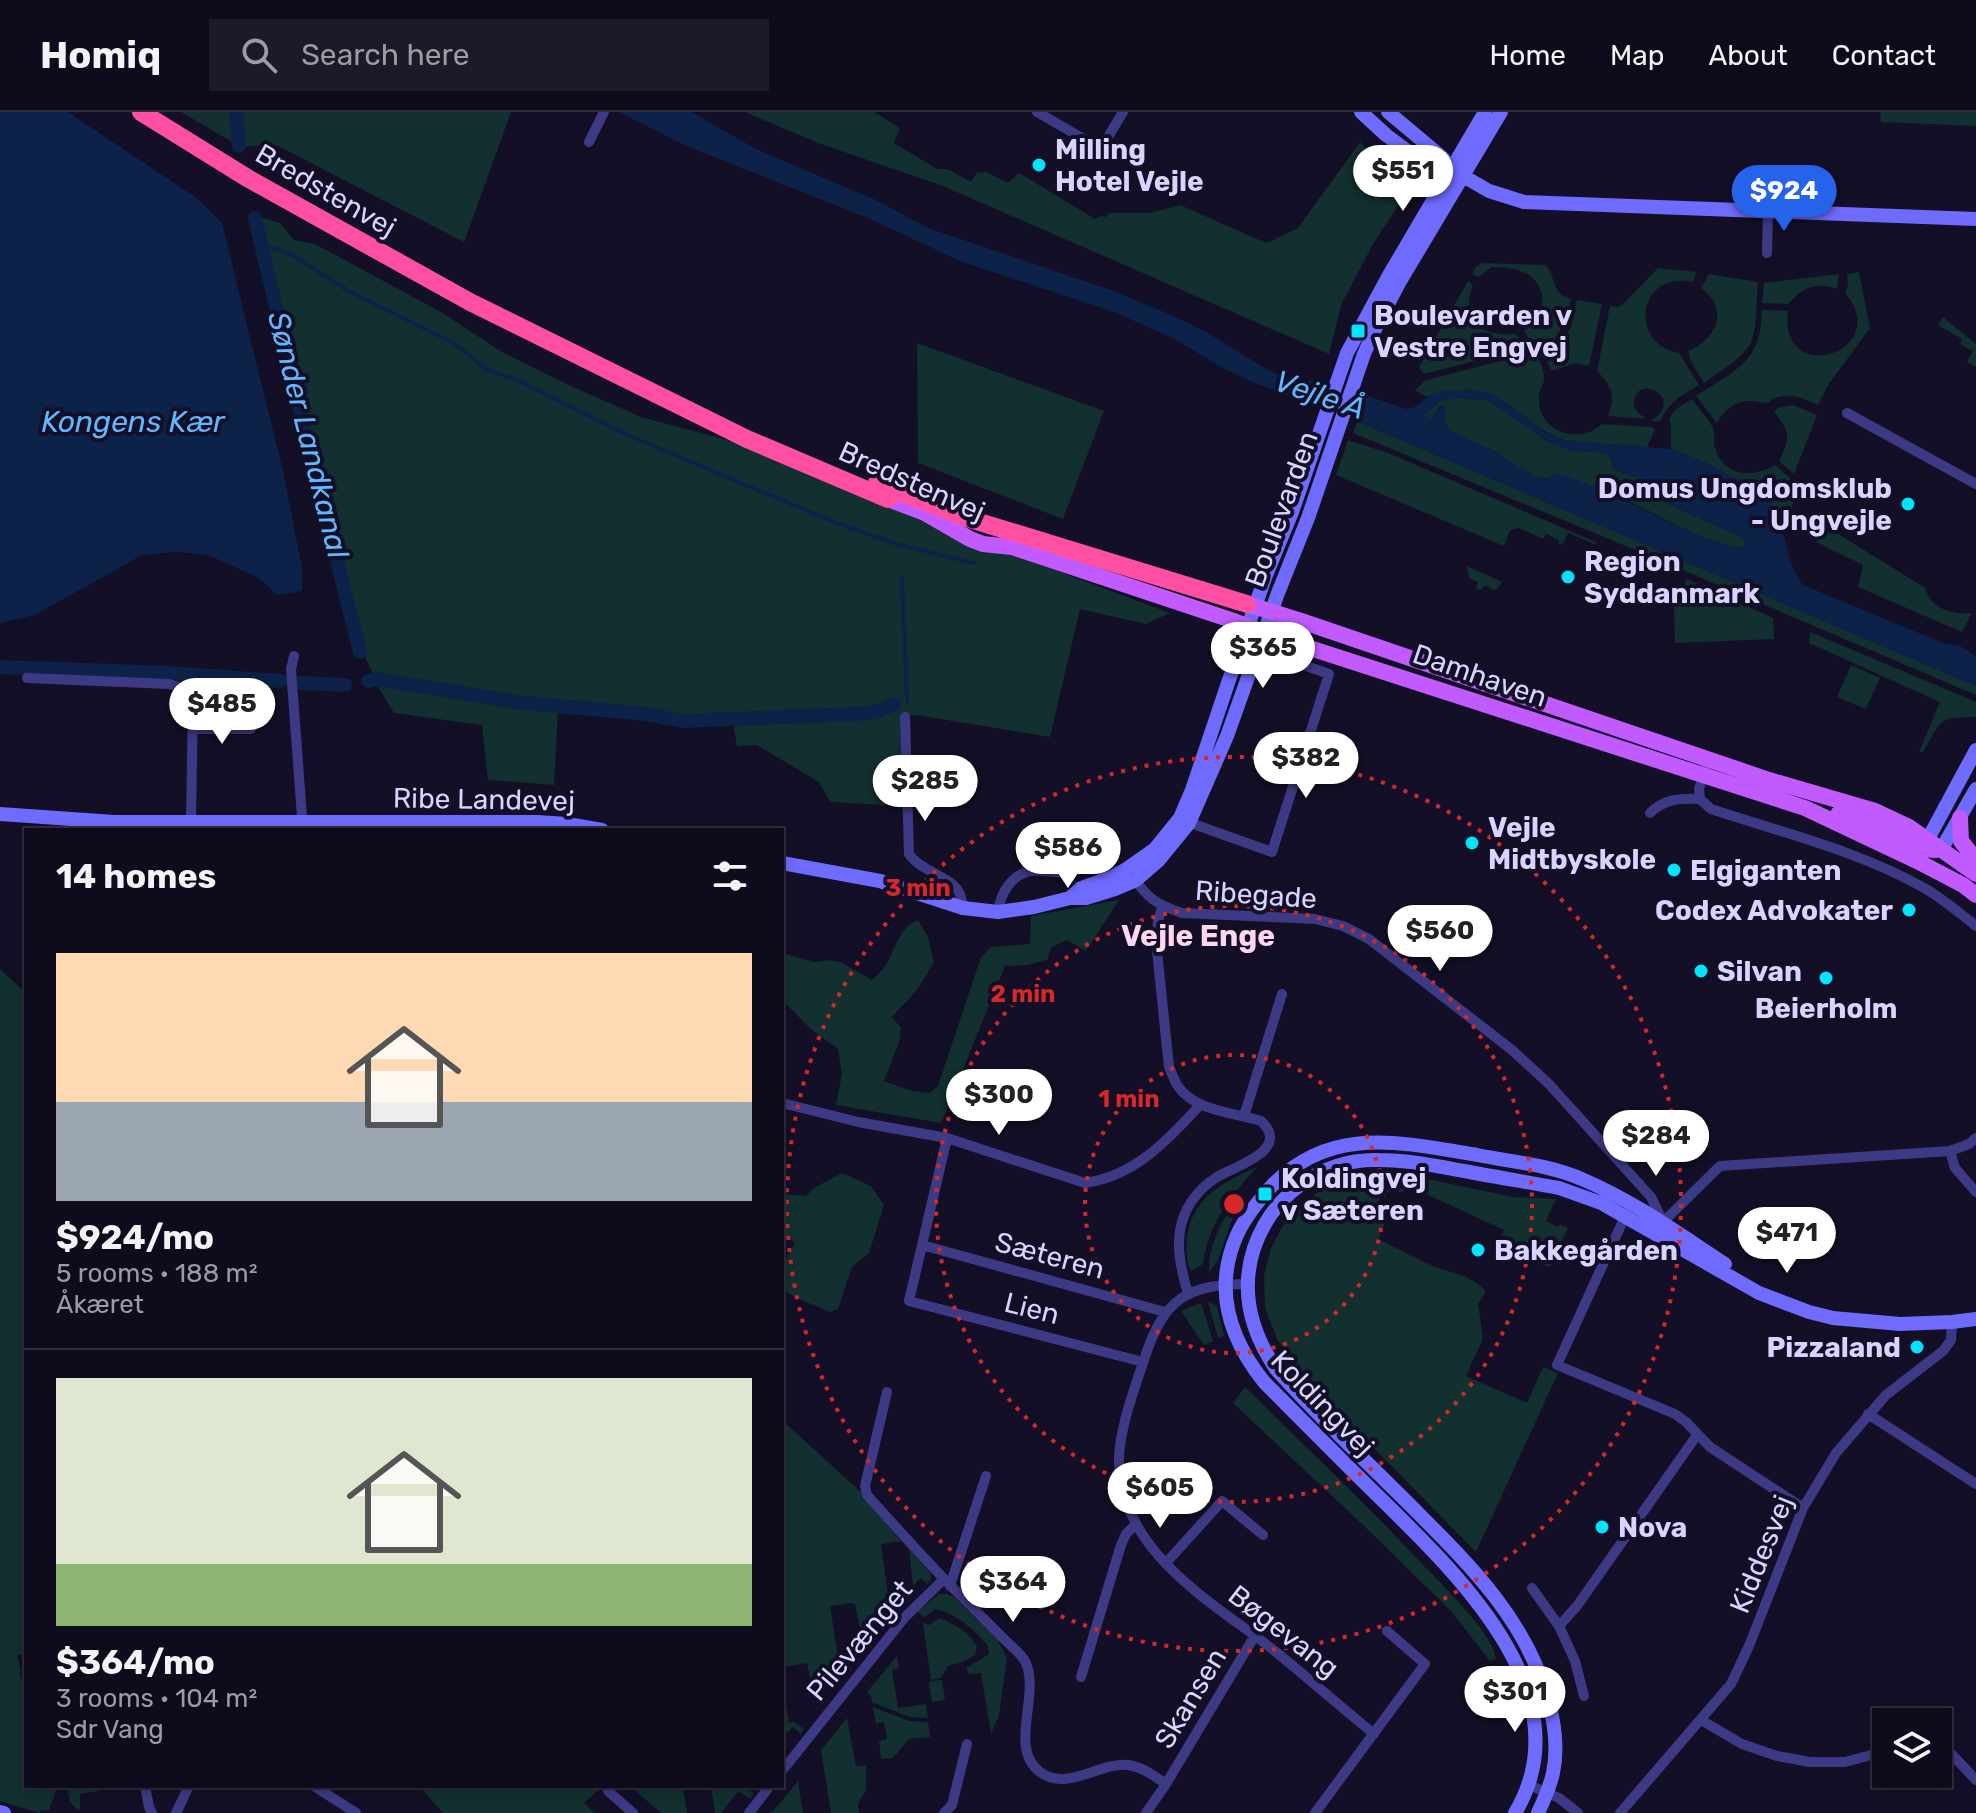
<!DOCTYPE html>
<meta charset="utf-8">
<style>
:root{--surface:#0e0b1c;--page:#1c1929;--text:#f1f3f6;--muted:#9b9ba3;--line:#2e2b3b;--accent:#2563eb}
body{margin:0;font-family:Rubik,sans-serif;background:var(--page);color:var(--text);height:100vh;display:flex;flex-direction:column;font-size:30px;white-space:nowrap}
*{box-sizing:border-box;margin:0}
p{font-size:26px;color:var(--muted)}
.icon{flex:none;width:44px;height:44px;fill:none;stroke:currentColor;stroke-width:2;stroke-linecap:round;stroke-linejoin:round}
.map{position:relative;flex:1;overflow:hidden}
.side{position:absolute;left:24px;top:716px;width:760px;height:960px;display:flex;flex-direction:column;background:var(--surface);border-radius:0px;box-shadow:0 4px 12px #0003,0 0 0 2px var(--line)}
.side>*{flex:none}
.buttons{position:absolute;left:1872px;top:1596px;display:grid;gap:16px}
.buttons a{display:grid;place-items:center;width:80px;height:80px;border-radius:0px;background:var(--surface);box-shadow:0 4px 12px #0003,0 0 0 2px var(--line);font-size:40px}
.price{position:absolute;translate:-50% -68px;padding:0 18px;border-radius:28px;background:#fff;color:#222;font-size:26px;line-height:52px;filter:drop-shadow(0 2px 4px #0008)}
.price::after{content:'';position:absolute;left:50%;top:48px;width:24px;height:18px;margin-left:-12px;background:inherit;clip-path:polygon(0 0,100% 0,50% 100%)}
.price.active{background:var(--accent);color:#fff}
ul{padding:0;list-style:none}
li{display:grid;align-content:center;gap:16px;height:424px;padding:0 32px}
li+li{border-top:2px solid var(--line)}
li span{display:grid;place-items:center;height:248px;border-radius:0px;color:#555}
li>.icon{margin-inline-start:auto}
span .icon{width:144px;height:144px;fill:#fffc;stroke-width:1}
li b{font-size:34px}
h2{display:flex;justify-content:space-between;align-items:center;height:96px;padding:0 32px;font-size:34px}
header{display:flex;align-items:center;gap:48px;box-sizing:border-box;height:112px;padding:0 40px;background:var(--surface);border-bottom:2px solid var(--line)}
header strong{font-size:38px}
nav{display:flex;gap:44px;margin-inline-start:auto;font-size:28px}
.search{width:560px;height:72px;background:var(--page);display:flex;align-items:center;gap:20px;box-sizing:border-box;padding:0 28px;border-radius:0px;color:var(--muted);font-size:30px}
.map>svg:first-child{display:block}
.green{fill:#12302f}
.water{fill:#0c2248;fill-rule:evenodd}
.pier{fill:#130f26}
.lines{fill:none;stroke-linecap:round;stroke-linejoin:round}
.stream{stroke:#0c2248;stroke-width:4}
.canal{stroke:#0c2248;stroke-width:14}
.street{stroke:#3d3a85;stroke-width:10}
.secondary{stroke:#6f6bff;stroke-width:14}
.primary{stroke:#c25bff;stroke-width:16}
.highway{stroke:#ff4fa3;stroke-width:18}
.ring{fill:none;stroke:#d62828;stroke-width:4;stroke-dasharray:4 8}
.poi-dot{fill:#00e5ff;stroke:#130f26;stroke-width:3}
.labels{text-anchor:middle;stroke-width:8;stroke-linejoin:round;paint-order:stroke}
.poi-label{font-size:28px;font-weight:bold;fill:#d9d4ff;stroke:#130f26;text-anchor:start}
.street-label{font-size:28px;fill:#d9d4ff;stroke:#130f26}
.water-label{font-size:30px;font-style:italic;fill:#62b6ff;stroke:#130f26}
.neighbourhood-label{font-size:30px;font-weight:bold;fill:#ffd6f0;stroke:#130f26}
.centre{fill:#d62828;stroke:#130f26;stroke-width:4}
.ring-label{font-size:24px;text-anchor:middle;font-weight:bold;fill:#d62828;stroke:#130f26;stroke-width:8;stroke-linejoin:round;paint-order:stroke}
</style>
<header>
<strong>Homiq</strong>
<div class="search"><svg class="icon" aria-label="search" viewBox="0 0 24 24"><circle cx="10" cy="10" r="6"/><path d="M15 15l6 6"/></svg>Search here</div>
<nav><a>Home</a><a>Map</a><a>About</a><a>Contact</a></nav>
</header>
<div class="map">
<svg width="1976" height="1701" viewBox="0 0 1976 1701">
<rect width="100%" height="100%" fill="#130f26"/>
<path class="green" d="M181 0H511L464 130 278 34H239Z
M745 0H874L900 16 894 31 937 57H947L971 70 977 60 982 61 984 59 1008 71 1019 61 1095 107 1101 104 1106 105 1109 101H1150L1180 93 1266 131 1298 116 1360 30 1409 77 1373 132 1342 191 1329 242 943 74 818 31Z
M1880 0H1976V14L1881 10Z
M260 105 280 111 294 128 315 132 441 200 502 240 573 275 641 305 731 329 1012 442 1170 501 1146 512 1080 497 1050 625 916 603 900 604 902 694 830 690 819 670 757 633 737 634 733 610 558 597 554 673 488 668 482 613 394 601 380 578 366 547 311 320 299 258Z
M1482 151 1546 153C1557 166 1550 181 1571 187 1568 202 1564 215 1554 228L1533 234 1524 218C1544 208 1550 179 1530 164 1518 156 1505 155 1492 155L1478 165 1472 162 1476 155Z
M1658 156 1697 160 1693 170C1635 158 1630 234 1679 241L1699 273C1681 284 1670 289 1660 309H1651C1654 306 1658 304 1661 300 1674 281 1638 264 1634 289 1633 297 1638 301 1644 305L1643 307 1608 304C1616 283 1612 275 1597 259L1610 194 1618 195 1622 193Z
M1859 160 1870 216 1828 273 1818 293C1799 284 1791 280 1770 288L1771 290C1763 292 1759 289 1751 289 1736 288 1723 299 1717 311L1696 284C1717 270 1749 255 1757 230 1761 220 1761 208 1762 198L1788 199C1787 207 1787 216 1790 224 1807 268 1888 231 1845 181L1848 174 1847 162Z
M1709 162 1758 170C1756 187 1758 219 1749 234 1739 249 1718 260 1704 271L1692 252 1688 239C1717 227 1730 197 1701 176Z
M1839 162 1837 177C1817 170 1801 175 1789 192L1762 191 1764 171Z
M1468 169 1473 173C1459 208 1482 225 1516 222L1526 236 1424 262 1419 255Z
M1577 188 1602 192 1589 254 1576 251 1551 259 1544 238C1571 229 1572 213 1577 188Z
M1943 205 1976 232V255L1967 250 1973 239 1960 232 1962 227 1938 213Z
M917 231 1104 299 1063 407 918 351Z
M1536 240C1539 247 1544 257 1544 265 1545 270 1540 277 1539 283 1537 304 1551 321 1573 322 1585 323 1593 320 1602 312L1652 315 1655 317 1647 335C1623 334 1583 335 1561 327 1521 312 1506 272 1457 279 1447 281 1437 281 1427 285L1415 278 1426 268Z
M1455 286 1478 287 1489 289 1548 330 1606 341 1612 348 1613 356 1645 368 1653 385 1744 426 1746 428 1745 435C1718 441 1646 394 1617 385 1595 377 1572 373 1550 367 1531 368 1510 348 1494 339 1480 332 1460 327 1449 317 1443 311 1443 301 1441 293L1434 304 1430 307 1423 303 1440 289Z
M1692 287C1697 295 1712 310 1714 319 1715 323 1714 327 1714 332 1721 363 1750 368 1775 353L1790 366 1788 382 1794 386 1790 404H1778L1767 384 1758 378 1706 351 1671 337V313L1669 307 1675 298Z
M1793 293 1817 303 1794 362 1779 349C1791 327 1790 318 1774 300L1778 296Z
M1357 309 1976 574V583L1638 439 1353 321Z
M1348 328 1388 341 1598 431 1594 432 1568 421 1562 433 1558 431 1559 428 1546 422 1543 427 1519 416 1510 418 1504 434 1336 363Z
M1824 413 1925 476C1932 498 1951 502 1972 501L1962 520 1858 475 1863 453 1816 430Z
M1467 454 1502 470 1498 476 1494 478 1485 473 1481 478 1476 476 1478 470 1469 466Z
M1687 467 1773 506 1774 527 1675 531 1674 495Z
M1810 520 1976 590V605C1936 605 1943 608 1923 640H1919L1940 590 1809 531Z
M1851 553 1880 566 1866 597 1837 585Z
M1119 788 1086 839 1067 828 1052 835 1047 848 1027 853 1005 854 941 1011 836 993 842 962 838 937 812 918 782 888V841L814 850 829 848 840 850 872 868C876 864 882 859 885 854 896 838 898 815 918 808L928 825 934 850 917 878 892 905 901 916 900 927 884 969 912 979 930 981 938 974 981 845 991 835 1030 832 1031 804Z
M0 857 26 881V1540L17 1544 18 1549H19L21 1560 20 1561 26 1589 24 1590 26 1599V1674H54L56 1679 49 1698H41L40 1701 0 1689Z
M1257 1055C1231 1084 1208 1112 1203 1152L1191 1159C1186 1149 1186 1139 1187 1128 1190 1087 1224 1069 1257 1055Z
M1371 1060 1403 1062 1513 1085 1556 1087 1546 1109 1558 1115 1560 1112 1568 1116 1550 1155 1540 1151 1541 1147 1515 1135 1512 1140 1497 1134 1504 1118 1407 1073 1403 1080C1380 1074 1369 1094 1385 1111L1378 1127C1397 1136 1416 1147 1435 1155 1456 1162 1470 1163 1486 1179L1478 1192 1483 1226 1466 1264 1527 1291 1543 1255 1558 1261 1476 1440 1354 1316 1310 1275 1278 1229 1265 1196 1264 1163 1271 1136 1286 1108 1308 1087 1338 1067Z
M842 1061 871 1074 884 1093 869 1141 852 1155 838 1197 830 1200C820 1195 793 1186 787 1180 772 1166 788 1143 795 1131L782 1120V1082L806 1084 814 1076Z
M1240 1085 1218 1148 1209 1161C1208 1133 1222 1106 1240 1085Z
M1208 1189 1217 1194 1224 1224 1218 1226Z
M1201 1191 1213 1229 1204 1233 1181 1199Z
M1245 1275C1307 1336 1370 1396 1429 1459 1447 1478 1493 1522 1496 1547L1490 1549 1451 1499 1361 1411 1233 1291Z
M782 1308 889 1406 885 1411 901 1429 881 1432 889 1489H895L903 1495 895 1506 887 1500 865 1528 871 1534 865 1542 855 1492 851 1491 830 1494 839 1551H844L852 1557 848 1562 840 1556 837 1557 814 1587 807 1551 782 1555Z
M909 1437 931 1462V1468L927 1472 921 1466 913 1474Z
M939 1482H947L954 1485 997 1527 1007 1546 999 1603 991 1622 981 1561 969 1562 966 1556 989 1542 988 1534C974 1517 957 1502 935 1497L925 1505 917 1500Z
M939 1506C954 1512 970 1520 977 1535L975 1543 962 1550 948 1554 941 1566 931 1568 923 1511 929 1513Z
M897 1544 899 1556 892 1558 898 1596 926 1592 928 1606 909 1605 872 1590 871 1584 867 1580Z
M782 1568 789 1610H794L804 1617 801 1622 793 1615 782 1625Z
M942 1568 945 1588 932 1590 929 1572 931 1569Z
M873 1595 909 1609 928 1610 930 1625 909 1627 893 1646 881 1647 879 1629 887 1627 884 1610 876 1612Z
M847 1606 856 1654 866 1653V1678L858 1692 859 1701H831L821 1638Z
M798 1669 803 1701H770V1700L776 1696Z
M67 1674H97L98 1679 80 1682V1696L79 1699 70 1690Z
M419 1674H603L584 1691 595 1701H443Z
M630 1674H692L683 1676 687 1701H661Z
M711 1674H743L754 1681 750 1687 738 1680 721 1701H715Z"/>
<path class="water" d="M0 0H68L197 86 222 111 283 359 302 456V479L277 483 259 466 208 443 177 440 142 443 35 503 0 511Z
M619 0H692L754 36 876 88 928 116 1114 179 1176 205 1208 221 1271 260 1299 267 1331 271 1406 297 1415 295 1430 283 1443 279 1468 278 1483 279 1500 286 1544 319 1563 328 1671 337 1706 351 1758 378C1789 401 1781 445 1803 473L1943 531 1960 534 1976 544V574L1357 309 1252 270 1223 256 1173 226 1114 200 960 149 870 107 684 33ZM1455 286 1478 287 1489 289 1548 330 1573 339 1606 341 1612 348 1614 358 1645 368 1653 385 1744 426 1746 428 1745 435C1723 440 1645 397 1620 386 1599 376 1578 368 1557 361H1554L1547 368 1533 363 1493 339 1451 319 1444 310 1446 294 1444 292 1430 307 1423 303 1440 289Z"/>
<path class="pier" d="M1326 267 1364 278 1351 311 1314 298Z"/>
<g class="lines">
<path class="stream" d="M262 135 278 137 299 147 347 178 454 231 485 257 513 266 623 321 829 408 897 432 974 451
M902 467 907 590"/>
<path class="canal" d="M236 0 239 34
M255 106 309 337 360 540
M0 555 169 561 281 569
M368 569 375 567 524 591 646 602 682 609 856 602 877 600 894 592
M301 571 345 573"/>
<path class="street" d="M1037 0 1101 37 1123 0
M589 30 604 0
M1767 141 1768 100
M1847 301 1976 372
M1793 376 1805 380
M294 544 291 557 303 718
M27 566 169 572 187 578 193 585 191 710
M905 605 909 742C921 760 952 764 960 782 962 787 962 791 963 796
M193 617H251
M1708 648 1699 677 1700 687 1711 697C1783 721 1860 739 1926 777 1944 788 1960 801 1976 814
M1650 701C1664 687 1680 686 1700 687
M1185 709 1272 740 1329 562 1298 551
M1133 764C1146 786 1158 793 1182 801L1315 807 1343 814 1369 827 1512 938 1549 972 1651 1085 1663 1110 1720 1054 1950 1039 1955 1056 1976 1080
M1162 795 1158 809 1156 829 1169 955C1172 961 1174 968 1177 973 1195 1000 1233 1000 1261 1009 1292 1038 1235 1054 1217 1065 1209 1070 1200 1078 1194 1086 1172 1115 1178 1149 1188 1181
M998 800C1000 782 1012 761 1032 759 1047 757 1061 765 1076 757 1089 751 1096 735 1104 724
M782 991 858 1010 947 1026 1085 1071C1135 1064 1168 1028 1200 993
M1244 1004 1282 882
M947 1026 909 1189 1143 1250
M1950 1039 1969 1032 1976 1026
M1627 1100 1557 1253 1675 1302 1686 1310 1710 1335 1803 1396
M922 1133 1165 1200
M1248 1172C1187 1172 1164 1187 1145 1245 1135 1275 1118 1320 1119 1351 1123 1443 1212 1489 1276 1540 1309 1567 1341 1595 1374 1622
M887 1280 865 1374 867 1383C896 1415 924 1447 954 1477 971 1494 989 1512 1006 1529 1013 1536 1022 1542 1026 1551 1040 1585 1008 1636 1040 1660 1067 1680 1100 1650 1128 1653 1143 1655 1154 1664 1166 1672
M1868 1302 1976 1372
M1166 1451 1222 1389 1263 1423
M950 1474 986 1364
M1532 1476 1559 1514 1575 1549 1584 1584
M1559 1514 1577 1494 1697 1323
M1081 1565 1121 1433 1126 1422 1135 1413
M1701 1608 1742 1632 1777 1644 1810 1650H1845L1886 1639
M1938 1631 1944 1634 1976 1668
M782 1659 905 1505 944 1467
M1527 1672 1559 1686 1578 1701
M145 1674 149 1695 152 1701
M314 1674 356 1701
M608 1679 633 1701
M176 1701 189 1674
M749 1701 770 1674
M944 1701 952 1693 967 1632
M1146 1701 1166 1672 1254 1525
M1315 1701 1425 1552 1387 1519
M1620 1701 1731 1572 1749 1534 1803 1396 1836 1341 1886 1283 1943 1239 1951 1228 1952 1210"/>
<path class="secondary" d="M1361 0 1386 23 1425 52 1451 57 1489 79 1524 90 1976 107
M1388 0 1443 46 1451 57
M0 702 114 710H537L567 712 602 718
M1922 738 1976 638
M1941 738 1976 677
M782 751 880 769 963 796 998 800 1034 795 1070 786H1086L1115 777 1136 768 1158 749 1189 711 1227 624 1278 481 1308 406 1364 242 1377 213 1399 171 1501 0
M1070 786 1081 776 1112 765 1128 756 1155 737 1180 706 1192 678 1228 571 1266 463 1292 400 1347 241 1388 165 1485 0
M0 1700 4 1701
M1515 1701C1587 1581 1453 1458 1376 1382 1338 1345 1301 1307 1264 1270 1229 1226 1213 1177 1237 1123 1244 1107 1256 1092 1268 1078 1327 1012 1400 1030 1477 1043 1513 1050 1551 1053 1584 1068 1635 1090 1679 1122 1725 1152
M1538 1701C1544 1688 1550 1675 1553 1661 1558 1637 1555 1612 1548 1588 1527 1509 1470 1453 1413 1396 1367 1350 1319 1305 1276 1257 1251 1220 1240 1179 1254 1136 1272 1083 1323 1046 1379 1048 1408 1048 1436 1054 1464 1059 1495 1065 1527 1070 1559 1076L1601 1091 1759 1181 1809 1200 1833 1206 1900 1212 1952 1210 1976 1207"/>
<path class="primary" d="M888 387 925 401 970 427 983 432 1012 435 1231 508 1285 528 1805 696 1917 749 1963 773 1976 783
M1247 492 1304 510 1769 668 1875 699 1909 715 1976 762
M1838 702 1883 717 1922 737 1936 738
M1960 706 1961 729 1976 748"/>
<path class="highway" d="M141 0 249 67 470 190 747 327 888 387
M877 371 973 408 1247 492"/>
</g>
<g class="ring">
<circle cx="1234" cy="1092" r="149"/>
<circle cx="1234" cy="1092" r="298"/>
<circle cx="1234" cy="1092" r="447"/>
</g>
<g class="poi-dot">
<circle cx="1039" cy="53" r="8"/>
<rect x="1350" y="211" width="16" height="16" rx="4"/>
<circle cx="1908" cy="392" r="8"/>
<circle cx="1568" cy="465" r="8"/>
<circle cx="1472" cy="731" r="8"/>
<circle cx="1674" cy="758" r="8"/>
<circle cx="1909" cy="798" r="8"/>
<circle cx="1701" cy="859" r="8"/>
<circle cx="1826" cy="866" r="8"/>
<rect x="1257" y="1074" width="16" height="16" rx="4"/>
<circle cx="1478" cy="1138" r="8"/>
<circle cx="1917" cy="1235" r="8"/>
<circle cx="1602" cy="1415" r="8"/>
</g>
<g class="labels">
<g class="poi-label">
<text x="1055" y="47">Milling<tspan x="1055" dy="32">Hotel Vejle</tspan></text>
<text x="1374" y="213">Boulevarden v<tspan x="1374" dy="32">Vestre Engvej</tspan></text>
<text x="1892" y="386" text-anchor="end">Domus Ungdomsklub<tspan x="1892" dy="32">- Ungvejle</tspan></text>
<text x="1584" y="459">Region<tspan x="1584" dy="32">Syddanmark</tspan></text>
<text x="1488" y="725">Vejle<tspan x="1488" dy="32">Midtbyskole</tspan></text>
<text x="1690" y="768">Elgiganten</text>
<text x="1893" y="808" text-anchor="end">Codex Advokater</text>
<text x="1717" y="869">Silvan</text>
<text x="1826" y="906" text-anchor="middle">Beierholm</text>
<text x="1281" y="1076">Koldingvej<tspan x="1281" dy="32">v Sæteren</tspan></text>
<text x="1494" y="1148">Bakkegården</text>
<text x="1901" y="1245" text-anchor="end">Pizzaland</text>
<text x="1618" y="1425">Nova</text>
</g>
<g class="street-label">
<text transform="translate(326 78) rotate(30)" y="10">Bredstenvej</text>
<text transform="translate(912 369) rotate(24)" y="10">Bredstenvej</text>
<text transform="translate(1281 397) rotate(-70)" y="10">Boulevarden</text>
<text transform="translate(1480 563) rotate(19)" y="10">Damhaven</text>
<text transform="translate(484 687) rotate(1)" y="10">Ribe Landevej</text>
<text transform="translate(1256 782) rotate(4)" y="10">Ribegade</text>
<text transform="translate(1050 1143) rotate(15)" y="10">Sæteren</text>
<text transform="translate(1032 1196) rotate(14)" y="10">Lien</text>
<text transform="translate(1323 1291) rotate(46)" y="10">Koldingvej</text>
<text transform="translate(1761 1442) rotate(-68)" y="10">Kiddesvej</text>
<text transform="translate(1284 1519) rotate(38)" y="10">Bøgevang</text>
<text transform="translate(859 1528) rotate(-50)" y="10">Pilevænget</text>
<text transform="translate(1190 1586) rotate(-59)" y="10">Skansen</text>
</g>
<g class="water-label">
<text transform="translate(1320 283) rotate(19)" y="10">Vejle Å</text>
<text x="133" y="320">Kongens Kær</text>
<text transform="translate(308 323) rotate(76)" y="10">Sønder Landkanal</text>
</g>
<g class="neighbourhood-label">
<text x="1198" y="834">Vejle Enge</text>
</g>
</g>
<circle cx="1234" cy="1092" r="12" class="centre"/>
<g class="ring-label">
<text x="918" y="784">3 min</text>
<text x="1023" y="890">2 min</text>
<text x="1129" y="995">1 min</text>
</g>
</svg>
<div class="buttons">
<a><svg class="icon" aria-label="layers" viewBox="0 0 24 24"><path d="M12 4l9 5-9 5-9-5zM3 14l9 5 9-5"/></svg></a>
</div>
<b class="price" style="left:1403px;top:101px">$551</b>
<b class="price active" style="left:1784px;top:121px">$924</b>
<b class="price" style="left:1263px;top:578px">$365</b>
<b class="price" style="left:222px;top:634px">$485</b>
<b class="price" style="left:1306px;top:688px">$382</b>
<b class="price" style="left:925px;top:711px">$285</b>
<b class="price" style="left:1068px;top:778px">$586</b>
<b class="price" style="left:1440px;top:861px">$560</b>
<b class="price" style="left:999px;top:1025px">$300</b>
<b class="price" style="left:1656px;top:1066px">$284</b>
<b class="price" style="left:1787px;top:1163px">$471</b>
<b class="price" style="left:1160px;top:1418px">$605</b>
<b class="price" style="left:1013px;top:1512px">$364</b>
<b class="price" style="left:1515px;top:1622px">$301</b>
<section class="side">
<h2>14 homes<svg class="icon" aria-label="filters" viewBox="0 0 24 24"><path d="M4 7h16M4 17h16"/><circle cx="9" cy="7" r="2"/><circle cx="15" cy="17" r="2"/></svg></h2>
<ul>
<li><span style="background:linear-gradient(#ffd9b3 60%,#9aa5b1 0)"><svg class="icon" aria-label="home" viewBox="0 0 24 24"><path d="M3 11l9-7 9 7M6 9v11h12V9"/></svg></span><div><b>$924/mo</b><p>5 rooms · 188 m²</p><p>Åkæret</p></div></li>
<li><span style="background:linear-gradient(#dfe7d0 75%,#8fb573 0)"><svg class="icon" aria-label="home" viewBox="0 0 24 24"><path d="M3 11l9-7 9 7M6 9v11h12V9"/></svg></span><div><b>$364/mo</b><p>3 rooms · 104 m²</p><p>Sdr Vang</p></div></li>
</ul>
</section>
</div>
